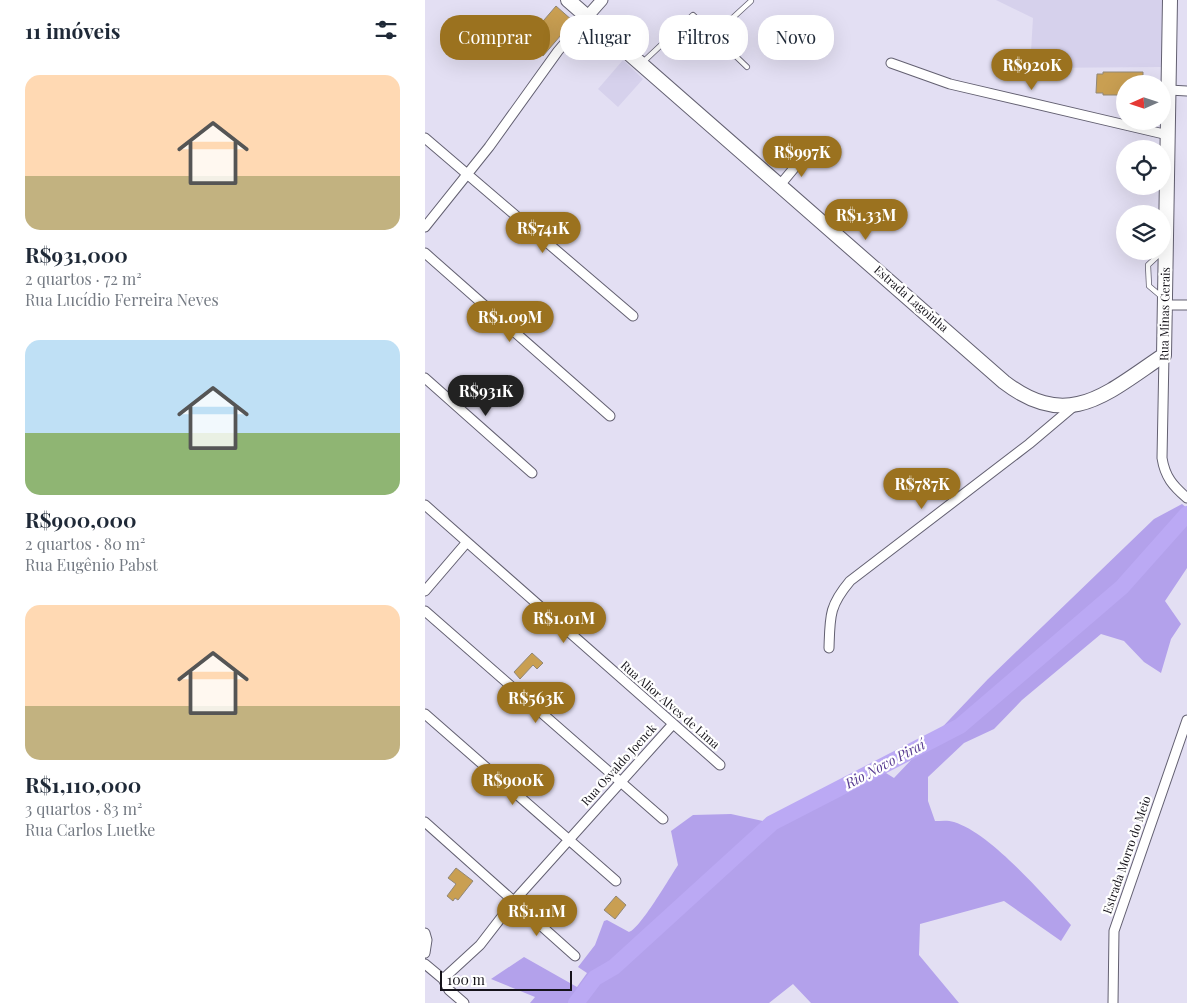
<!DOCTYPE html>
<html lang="pt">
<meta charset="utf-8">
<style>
:root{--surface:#fff;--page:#f2f2f3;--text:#1f2937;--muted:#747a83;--accent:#9b721f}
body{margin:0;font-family:"Playfair Display",serif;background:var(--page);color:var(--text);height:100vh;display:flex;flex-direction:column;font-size:19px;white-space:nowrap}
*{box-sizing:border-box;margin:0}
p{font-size:16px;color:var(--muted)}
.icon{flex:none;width:28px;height:28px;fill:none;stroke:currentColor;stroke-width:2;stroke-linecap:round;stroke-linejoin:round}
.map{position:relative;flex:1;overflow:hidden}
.panel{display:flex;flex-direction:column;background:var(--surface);width:425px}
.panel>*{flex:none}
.hud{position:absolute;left:15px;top:15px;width:475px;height:45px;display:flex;gap:10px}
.needle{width:32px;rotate:267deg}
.buttons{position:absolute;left:691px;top:75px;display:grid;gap:10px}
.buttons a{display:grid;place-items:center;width:55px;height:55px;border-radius:50%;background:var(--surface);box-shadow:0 5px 20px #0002;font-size:25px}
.scale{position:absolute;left:15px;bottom:12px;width:132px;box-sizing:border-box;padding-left:5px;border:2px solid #15131a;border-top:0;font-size:14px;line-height:18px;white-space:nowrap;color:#15131a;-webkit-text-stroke:4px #fff;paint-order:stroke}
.price{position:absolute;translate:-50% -42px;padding:0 11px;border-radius:18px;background:var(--accent);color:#fff;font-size:16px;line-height:32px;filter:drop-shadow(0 1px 2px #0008)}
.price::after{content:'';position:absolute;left:50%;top:30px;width:15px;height:11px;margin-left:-8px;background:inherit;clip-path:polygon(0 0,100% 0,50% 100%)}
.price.selected{background:#222;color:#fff}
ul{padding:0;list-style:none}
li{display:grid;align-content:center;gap:10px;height:265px;padding:0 25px}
li span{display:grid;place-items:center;height:155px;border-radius:15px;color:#555}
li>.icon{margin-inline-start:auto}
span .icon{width:90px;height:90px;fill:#fffc;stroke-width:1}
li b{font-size:21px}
h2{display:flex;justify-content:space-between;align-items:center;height:60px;padding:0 25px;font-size:21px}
.tag{padding:0 18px;border-radius:20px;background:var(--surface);box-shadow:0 5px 20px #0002;font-size:18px;line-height:45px}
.tag.selected{background:var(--accent);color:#fff}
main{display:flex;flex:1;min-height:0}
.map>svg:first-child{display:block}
.built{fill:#d6d1ec}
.forest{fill:#b3a1eb}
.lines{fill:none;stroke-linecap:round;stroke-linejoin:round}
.river{stroke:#bba9f4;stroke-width:16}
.building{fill:#c99f52;stroke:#918776}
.service-casing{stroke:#636071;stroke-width:6}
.minor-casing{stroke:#636071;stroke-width:11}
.tertiary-casing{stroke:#636071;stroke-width:13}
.secondary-casing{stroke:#636071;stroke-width:16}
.service{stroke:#fff;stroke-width:4.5}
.minor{stroke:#fff;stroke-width:9}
.tertiary{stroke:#fff;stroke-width:11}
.secondary{stroke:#fff;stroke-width:14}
.labels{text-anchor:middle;stroke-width:4.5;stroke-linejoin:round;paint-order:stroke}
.street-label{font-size:12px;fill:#15131a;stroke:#fff}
.water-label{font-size:14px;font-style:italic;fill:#573b91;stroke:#fff}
</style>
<main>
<section class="panel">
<h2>11 imóveis<svg class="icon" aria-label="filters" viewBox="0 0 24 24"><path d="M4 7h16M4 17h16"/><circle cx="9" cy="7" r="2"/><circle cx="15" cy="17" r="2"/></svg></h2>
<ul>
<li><span style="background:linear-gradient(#ffd9b3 65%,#c2b280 0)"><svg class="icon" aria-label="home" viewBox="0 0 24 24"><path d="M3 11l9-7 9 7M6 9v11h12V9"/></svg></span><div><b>R$931,000</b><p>2 quartos · 72 m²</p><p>Rua Lucídio Ferreira Neves</p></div></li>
<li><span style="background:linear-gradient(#bfe0f5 60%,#8fb573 0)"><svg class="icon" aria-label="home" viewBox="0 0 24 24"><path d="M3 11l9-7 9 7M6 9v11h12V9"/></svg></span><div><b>R$900,000</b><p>2 quartos · 80 m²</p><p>Rua Eugênio Pabst</p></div></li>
<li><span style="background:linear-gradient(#ffd9b3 65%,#c2b280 0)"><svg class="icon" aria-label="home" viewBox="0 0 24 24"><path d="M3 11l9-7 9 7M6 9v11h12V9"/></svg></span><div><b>R$1,110,000</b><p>3 quartos · 83 m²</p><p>Rua Carlos Luetke</p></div></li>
</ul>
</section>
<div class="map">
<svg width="762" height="1003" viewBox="0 0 762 1003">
<rect width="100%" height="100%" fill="#e3dff3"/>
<path class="built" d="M571 0H739L738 67 605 68 608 18Z
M198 60 218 79 193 107 173 89Z"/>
<path class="forest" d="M757 504 762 508V568L740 601 756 624 746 639 736 673 719 662 699 641 676 634 597 700 569 729 539 743 503 777V801L510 821C516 821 523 820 529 822 567 834 619 896 646 925L636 941 579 901 495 924 494 955 534 1003H386L368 984 344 1003H105L110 997 66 979 99 957 152 987 162 973 153 967 170 945 179 921 182 920 204 932C215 929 245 877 253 865L246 831 268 815 306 814 347 823 453 768 469 778 563 679 729 519Z"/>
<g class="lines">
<path class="river" d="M151 1003 170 978 189 967 347 823 535 726 697 587 762 514"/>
</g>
<path class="building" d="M131 6 148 21 118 56 101 41Z
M678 72H718V84H700V95H678V93H671L672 74H678Z
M107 653 118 663 112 669 108 665 95 679 89 672Z
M31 868 48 881 33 900 30 898 28 901 22 896 31 884 23 878Z
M191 896 201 905 190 919 179 910Z"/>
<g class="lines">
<g class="service-casing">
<path id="service" d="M289 35 326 1
M217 63 268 15 322 67
M737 297 724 286 723 265 737 252"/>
</g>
<g class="minor-casing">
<path id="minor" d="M466 63 525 84 743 135
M744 90 762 91
M0 138 208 316
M355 185 380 155
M0 227 64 147 133 51 162 17
M0 253 185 416
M740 305H762
M739 355 737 458C740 477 748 486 762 498
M0 378 107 473
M0 505 295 765
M0 591 42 542
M0 611 238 819
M404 648C405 616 404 606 425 581L604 444 649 406
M0 714 191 881
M0 822 150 956
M0 933 2 940 0 953
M0 964 18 979 24 990 39 1003
M18 979 55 945 89 901 248 724
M688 1003 689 931 762 720"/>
</g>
<g class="tertiary-casing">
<path id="tertiary" d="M162 17 177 0"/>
</g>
<g class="secondary-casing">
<path id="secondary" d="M143 0 579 382C644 432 682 393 739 355L745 0"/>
</g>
<use href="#service" class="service"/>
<use href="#minor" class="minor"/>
<use href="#tertiary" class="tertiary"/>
<use href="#secondary" class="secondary"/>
</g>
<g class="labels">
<g class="street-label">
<text transform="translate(486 299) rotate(41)" y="4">Estrada Lagoinha</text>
<text transform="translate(740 314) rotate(-89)" y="4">Rua Minas Gerais</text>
<text transform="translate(245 705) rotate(41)" y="4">Rua Alior Alves de Lima</text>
<text transform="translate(194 765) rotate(-48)" y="4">Rua Osvaldo Joenck</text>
<text transform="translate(702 855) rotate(-71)" y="4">Estrada Morro do Meio</text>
</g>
<g class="water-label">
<text transform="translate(460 764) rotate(-28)" y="5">Rio Novo Piraí</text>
</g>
</g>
</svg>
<div class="buttons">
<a><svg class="needle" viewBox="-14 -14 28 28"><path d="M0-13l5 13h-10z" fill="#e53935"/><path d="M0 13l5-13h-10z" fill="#747a83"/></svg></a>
<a><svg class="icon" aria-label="locate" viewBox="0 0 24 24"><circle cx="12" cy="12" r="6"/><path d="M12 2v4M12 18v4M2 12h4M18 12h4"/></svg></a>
<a><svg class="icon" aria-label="layers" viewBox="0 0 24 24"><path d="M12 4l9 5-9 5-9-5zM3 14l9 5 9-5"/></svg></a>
</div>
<div class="scale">100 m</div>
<b class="price" style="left:607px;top:91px">R$920K</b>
<b class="price" style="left:377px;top:178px">R$997K</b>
<b class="price" style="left:441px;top:241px">R$1.33M</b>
<b class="price" style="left:118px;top:254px">R$741K</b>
<b class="price" style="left:85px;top:343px">R$1.09M</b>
<b class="price selected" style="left:61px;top:417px">R$931K</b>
<b class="price" style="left:497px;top:510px">R$787K</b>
<b class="price" style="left:139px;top:644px">R$1.01M</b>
<b class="price" style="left:111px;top:724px">R$563K</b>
<b class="price" style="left:88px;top:806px">R$900K</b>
<b class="price" style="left:112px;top:937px">R$1.11M</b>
<div class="hud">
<a class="tag selected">Comprar</a>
<a class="tag">Alugar</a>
<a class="tag">Filtros</a>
<a class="tag">Novo</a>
</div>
</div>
</main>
